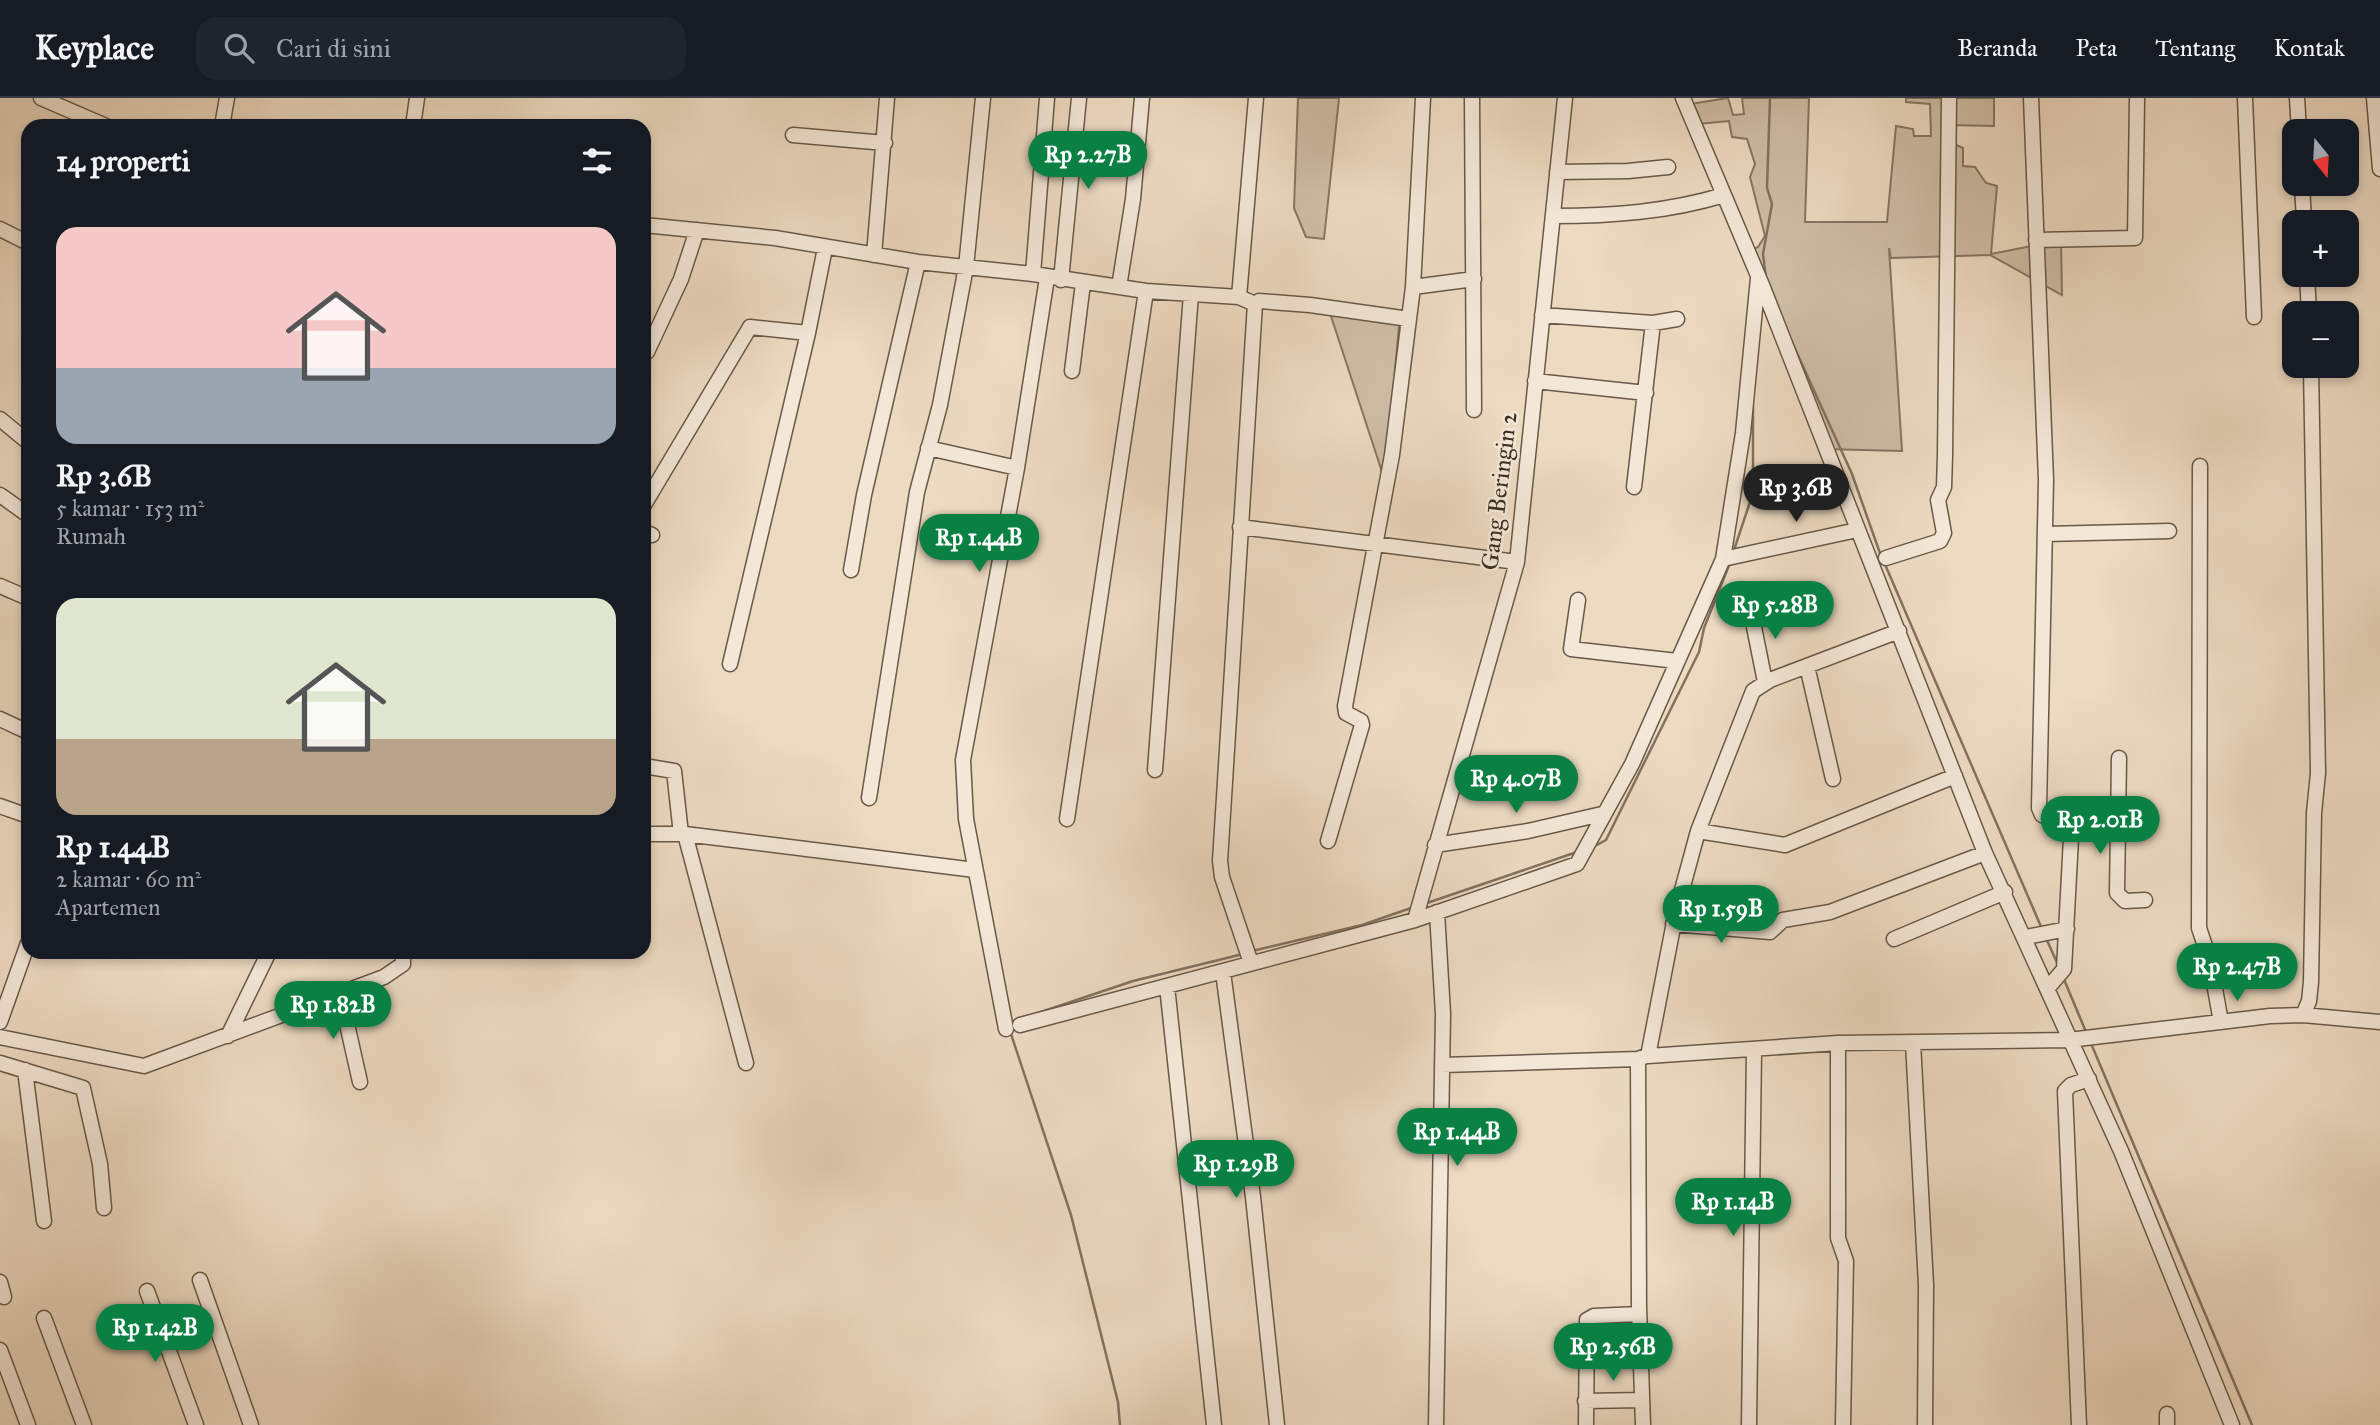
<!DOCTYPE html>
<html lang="id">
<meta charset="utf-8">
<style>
:root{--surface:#171b24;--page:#20242c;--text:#f1f3f6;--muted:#9ea1a6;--line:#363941;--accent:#0b8043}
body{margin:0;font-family:"IM FELL Great Primer",serif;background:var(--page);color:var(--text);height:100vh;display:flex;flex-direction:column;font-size:26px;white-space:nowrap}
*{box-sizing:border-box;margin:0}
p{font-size:23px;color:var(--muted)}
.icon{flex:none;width:38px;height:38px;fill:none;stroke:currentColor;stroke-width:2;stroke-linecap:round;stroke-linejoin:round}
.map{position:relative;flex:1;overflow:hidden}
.panel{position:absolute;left:21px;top:21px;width:630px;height:840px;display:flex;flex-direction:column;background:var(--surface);border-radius:21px;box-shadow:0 4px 10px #0003}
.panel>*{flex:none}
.needle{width:46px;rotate:162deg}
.fabs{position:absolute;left:2282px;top:21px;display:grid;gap:14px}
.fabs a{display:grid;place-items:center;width:77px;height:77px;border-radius:14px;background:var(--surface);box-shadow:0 4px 10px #0003;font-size:35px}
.price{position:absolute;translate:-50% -60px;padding:0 16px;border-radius:24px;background:var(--accent);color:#fff;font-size:23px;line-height:46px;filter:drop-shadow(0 2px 4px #0008)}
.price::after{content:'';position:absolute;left:50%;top:42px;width:21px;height:16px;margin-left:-10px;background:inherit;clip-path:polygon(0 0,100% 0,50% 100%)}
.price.on{background:#222;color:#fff}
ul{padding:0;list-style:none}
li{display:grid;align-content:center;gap:14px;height:371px;padding:0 35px}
li span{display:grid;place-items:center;height:217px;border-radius:21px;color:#555}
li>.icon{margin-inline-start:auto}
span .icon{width:126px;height:126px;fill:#fffc;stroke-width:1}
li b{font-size:30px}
h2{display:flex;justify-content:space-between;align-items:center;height:84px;padding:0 35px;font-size:30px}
header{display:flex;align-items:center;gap:42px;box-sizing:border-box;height:98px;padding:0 35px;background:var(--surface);border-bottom:2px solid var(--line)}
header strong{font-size:33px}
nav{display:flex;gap:38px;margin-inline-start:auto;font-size:24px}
.search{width:490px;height:63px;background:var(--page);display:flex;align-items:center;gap:18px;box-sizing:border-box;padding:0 24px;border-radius:21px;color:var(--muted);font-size:26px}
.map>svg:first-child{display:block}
.green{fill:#cebda6;stroke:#867663;stroke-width:2}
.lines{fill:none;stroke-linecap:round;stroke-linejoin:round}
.stream{stroke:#827260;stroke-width:2.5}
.minor-casing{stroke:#695948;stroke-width:17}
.minor{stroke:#f3e7d7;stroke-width:14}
.labels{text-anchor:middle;stroke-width:5;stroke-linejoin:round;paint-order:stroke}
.street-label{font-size:24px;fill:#3d2e20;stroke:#f3e7d7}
</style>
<header>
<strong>Keyplace</strong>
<div class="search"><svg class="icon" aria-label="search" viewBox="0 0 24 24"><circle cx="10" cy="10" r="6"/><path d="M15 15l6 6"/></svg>Cari di sini</div>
<nav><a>Beranda</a><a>Peta</a><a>Tentang</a><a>Kontak</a></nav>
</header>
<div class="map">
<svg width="2380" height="1327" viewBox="0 0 2380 1327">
<rect width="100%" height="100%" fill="#ecdac1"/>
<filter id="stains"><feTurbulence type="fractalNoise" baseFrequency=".00286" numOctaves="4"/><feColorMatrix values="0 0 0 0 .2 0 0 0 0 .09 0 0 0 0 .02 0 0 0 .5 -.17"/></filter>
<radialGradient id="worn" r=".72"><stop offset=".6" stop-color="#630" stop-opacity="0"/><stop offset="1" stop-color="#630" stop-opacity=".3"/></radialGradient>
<path class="green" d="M1298 0H1339L1324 141 1306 139 1294 110Z
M1728 0 1733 17 1744 16 1742 0H1809L1805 124H1887L1896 28 1913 31 1914 38H1931L1930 6 1906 4V0H1994V28L1949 27 1945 42 1963 50V68L1975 69 1986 85 1997 88 1991 156 2061 142 2062 197 1990 157 1891 160 1889 150 1902 353 1824 351 1748 153 1758 149 1765 138 1750 79 1755 66 1747 41 1732 39 1729 23 1698 26 1690 6Z
M1327 206 1400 217 1385 383Z"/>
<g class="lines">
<path class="stream" d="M1766 180 1763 156 1772 106 1767 90 1770 0
M1791 242 1852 376 1881 458
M1734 452 1753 395V308
M1884 464 2042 831
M1593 749 1606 742 1699 554 1704 530 1730 465
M1424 806 1577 754
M2046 840 2059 869
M1252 853 1362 827 1411 810
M2063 879 2086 934
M1011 924 1133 883 1243 856
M1010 933 1071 1117 1118 1304 1120 1327
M2090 943 2252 1327"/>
<g class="minor-casing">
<path id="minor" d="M41 0 106 28
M1472 0 1474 312
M1683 0 1762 187 1985 755 2121 1053 2232 1327
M2031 0 2046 382 2039 710 2042 717 2068 728 2071 740 2064 871 2047 891
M2245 0 2254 219
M2297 0 2299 33
M2374 0 2380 71
M222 28 227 0
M413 28 417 0
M793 37 885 45
M1557 74 1628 73 1668 69
M2302 86 2304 124
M1554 118C1611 118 1668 114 1724 97
M644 127 775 140 918 164 1033 176 1146 193 1239 199 1255 206 1259 203 1310 207 1409 221
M0 131 28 145
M2036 142 2135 140 2137 2
M874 157 887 0
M1033 176 1047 0
M2307 177 2309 215
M1758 180 1743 335 1723 461 1857 432
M1061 182 1079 0
M1119 189 1133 101 1142 0
M1413 189 1474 181
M1239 199 1256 0
M1542 217 1653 225 1677 221
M647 254 681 181 697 132
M1072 273 1083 185
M1535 283 1646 295
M0 321 28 344
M928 350 1017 370
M2200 368 2199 830 2210 863 2221 924
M1634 389 1653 225
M0 397 28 417
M644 407 750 229 808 235 825 150
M1240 429 1517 464
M644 434 652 437
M2045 436 2169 433
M1886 460 1940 443 1944 435 1938 402 1944 389 1945 357 1949 0
M851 472 864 397 918 164
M0 488 28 500
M1578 502 1571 551 1677 563
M1750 509 1765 584
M1899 533 1770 582 1753 593 1698 733 1676 814 1648 958 1838 945 2069 942 2270 918 2303 917 2380 924
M730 566 808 235
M1807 568 1833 681
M0 621 28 634
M2119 660 2117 795 2125 803 2145 802
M644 668 674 673 681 736
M1155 672 1191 196
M869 700 917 394 940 307 966 169 983 0
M0 708 28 718
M1067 721 1146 193
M2068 728 2118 724
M1698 733 1785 747 1955 678
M644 736H685L975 772
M685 736 746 965
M1328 743 1362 627 1361 623 1346 615 1345 608 1392 357 1413 189 1423 0
M1435 747 1528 733 1602 716
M1415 822 1517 464 1565 0
M1673 826 1770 834 1783 822 1830 814 1985 755
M2026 839 2067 831
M1894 841 2005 794
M1251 865 1222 779 1220 763 1255 206
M1223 874 1253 1099 1277 1327
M1167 888 1214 1327
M340 895 360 984
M2303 917 2309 903 2311 884 2314 715 2318 675 2311 268
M0 924 28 845
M1020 927 1415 822 1577 766 1632 666 1723 461
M1006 931 966 721 963 662 1017 370 1047 180
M228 938 269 854
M0 939 144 968 384 879 403 866V854
M1838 945V1140L1846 1163 1843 1327
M1913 945 1926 1187 1925 1327
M1638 961 1639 1209 1643 1327
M0 965 83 990 100 1066 104 1110
M1442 967 1638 961 1646 958
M25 972 44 1123
M200 1182 251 1327
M0 1184 4 1199
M147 1193 196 1327
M44 1220 84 1327
M0 1252 28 1327
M1585 1303 1642 1302
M2167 1316V1327
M1436 1327 1443 916 1437 814
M1586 1327 1587 1222 1594 1218 1639 1216
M1749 1327 1754 952
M2079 1327 2065 993 2071 987 2089 981"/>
</g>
<use href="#minor" class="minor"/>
</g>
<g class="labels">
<g class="street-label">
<text transform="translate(1499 393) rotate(-83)" y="8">Gang Beringin 2</text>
</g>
</g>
<rect width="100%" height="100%" filter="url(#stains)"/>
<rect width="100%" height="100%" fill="url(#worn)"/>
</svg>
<div class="fabs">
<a><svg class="needle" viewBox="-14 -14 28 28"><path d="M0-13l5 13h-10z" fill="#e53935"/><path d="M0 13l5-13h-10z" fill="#9ea1a6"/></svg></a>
<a>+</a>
<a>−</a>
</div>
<b class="price" style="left:1088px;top:93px">Rp 2.27B</b>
<b class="price on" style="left:1796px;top:426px">Rp 3.6B</b>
<b class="price" style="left:979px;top:476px">Rp 1.44B</b>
<b class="price" style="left:1775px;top:543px">Rp 5.28B</b>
<b class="price" style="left:1516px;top:717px">Rp 4.07B</b>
<b class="price" style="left:2100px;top:758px">Rp 2.01B</b>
<b class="price" style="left:1721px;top:847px">Rp 1.59B</b>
<b class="price" style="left:2237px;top:905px">Rp 2.47B</b>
<b class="price" style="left:333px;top:943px">Rp 1.82B</b>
<b class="price" style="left:1457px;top:1070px">Rp 1.44B</b>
<b class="price" style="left:1236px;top:1102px">Rp 1.29B</b>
<b class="price" style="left:1733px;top:1140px">Rp 1.14B</b>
<b class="price" style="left:155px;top:1266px">Rp 1.42B</b>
<b class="price" style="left:1613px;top:1285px">Rp 2.56B</b>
<section class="panel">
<h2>14 properti<svg class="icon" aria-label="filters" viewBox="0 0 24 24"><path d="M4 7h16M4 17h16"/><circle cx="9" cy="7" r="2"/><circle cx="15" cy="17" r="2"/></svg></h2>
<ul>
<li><span style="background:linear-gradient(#f6c9c9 65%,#9aa5b1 0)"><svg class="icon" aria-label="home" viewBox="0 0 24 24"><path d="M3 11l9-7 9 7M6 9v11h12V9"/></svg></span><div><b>Rp 3.6B</b><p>5 kamar · 153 m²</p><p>Rumah</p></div></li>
<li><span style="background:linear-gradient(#dfe7d0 65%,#b9a48a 0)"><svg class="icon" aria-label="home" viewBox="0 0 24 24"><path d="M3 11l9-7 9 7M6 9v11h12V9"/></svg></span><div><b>Rp 1.44B</b><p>2 kamar · 60 m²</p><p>Apartemen</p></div></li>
</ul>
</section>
</div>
